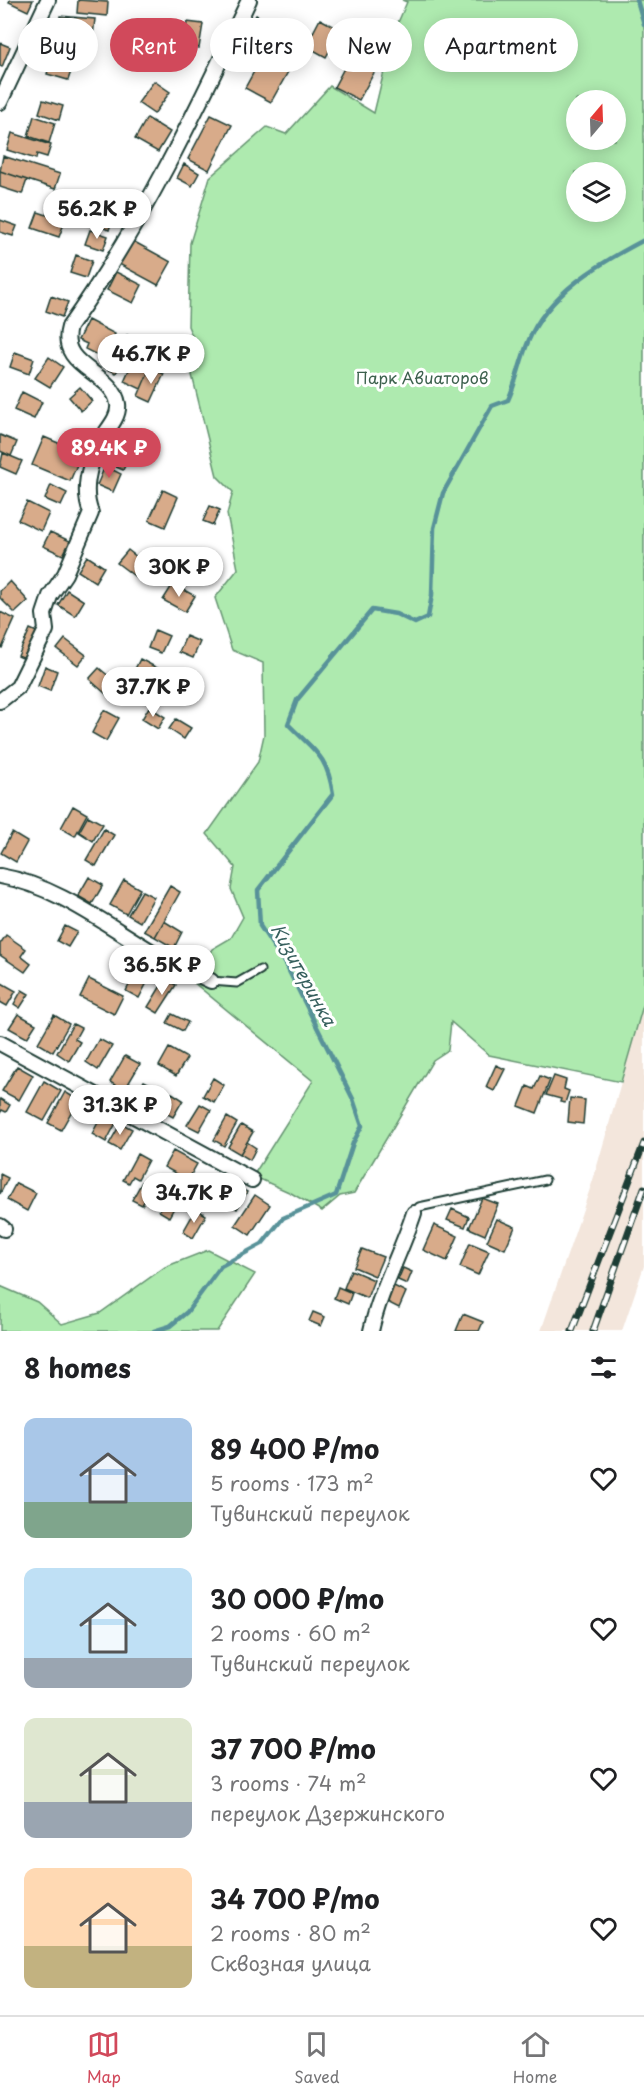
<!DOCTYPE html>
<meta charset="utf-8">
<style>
:root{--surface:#fff;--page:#f2f2f2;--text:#202124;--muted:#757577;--line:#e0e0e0;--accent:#d1495b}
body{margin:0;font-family:"Playpen Sans",sans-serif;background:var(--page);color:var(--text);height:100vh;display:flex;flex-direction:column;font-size:22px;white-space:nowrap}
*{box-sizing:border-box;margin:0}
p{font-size:20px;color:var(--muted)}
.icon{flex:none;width:33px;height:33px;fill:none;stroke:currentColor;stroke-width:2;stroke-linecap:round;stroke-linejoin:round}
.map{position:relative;height:1331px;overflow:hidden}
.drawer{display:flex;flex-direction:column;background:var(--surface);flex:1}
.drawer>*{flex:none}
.hud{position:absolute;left:18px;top:18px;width:609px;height:54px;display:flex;gap:12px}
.needle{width:39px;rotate:19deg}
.tools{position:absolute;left:566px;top:90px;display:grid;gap:12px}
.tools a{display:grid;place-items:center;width:60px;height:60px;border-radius:50%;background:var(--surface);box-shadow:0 3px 15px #0003;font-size:30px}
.price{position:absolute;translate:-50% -51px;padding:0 14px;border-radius:21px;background:#fff;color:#222;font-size:20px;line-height:39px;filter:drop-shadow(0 2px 3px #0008)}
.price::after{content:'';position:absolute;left:50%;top:36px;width:18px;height:14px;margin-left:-9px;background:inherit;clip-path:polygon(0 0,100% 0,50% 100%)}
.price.active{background:var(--accent);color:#fff}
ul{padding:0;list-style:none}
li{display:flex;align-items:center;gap:18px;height:150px;padding:0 24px}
li span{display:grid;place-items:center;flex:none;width:168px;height:120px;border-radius:12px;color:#555}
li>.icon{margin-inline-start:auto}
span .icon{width:72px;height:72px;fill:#fffc;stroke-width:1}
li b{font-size:26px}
h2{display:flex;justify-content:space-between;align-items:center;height:72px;padding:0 24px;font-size:26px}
.chip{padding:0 21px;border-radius:27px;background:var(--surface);box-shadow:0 3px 15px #0003;font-size:21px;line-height:54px}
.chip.active{background:var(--accent);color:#fff}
.menu{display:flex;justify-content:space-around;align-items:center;height:84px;border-top:2px solid var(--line);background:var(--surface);font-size:16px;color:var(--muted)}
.menu a{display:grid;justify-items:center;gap:3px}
.menu .active{color:var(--accent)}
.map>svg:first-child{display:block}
.built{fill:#f3e6dc}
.green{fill:#aeeaaf;stroke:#669472;stroke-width:1.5;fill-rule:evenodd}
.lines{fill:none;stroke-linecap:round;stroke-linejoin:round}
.stream{stroke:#589299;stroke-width:4.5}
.building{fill:#d8ab8a;stroke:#1f3d34;stroke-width:1.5}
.lane-casing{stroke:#1f3d34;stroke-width:11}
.street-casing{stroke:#1f3d34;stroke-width:18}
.lane{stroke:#fff;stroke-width:7}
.street{stroke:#fff;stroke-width:14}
.rail-casing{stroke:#1f3d34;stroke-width:7}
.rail{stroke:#fff;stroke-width:4.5;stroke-dasharray:14;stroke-linecap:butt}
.labels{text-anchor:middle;stroke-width:6;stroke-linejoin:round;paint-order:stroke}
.park-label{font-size:16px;fill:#3c604d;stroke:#fff}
.water-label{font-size:18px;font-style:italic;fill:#37605e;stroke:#fff}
</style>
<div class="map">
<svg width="644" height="1331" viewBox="0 0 644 1331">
<rect width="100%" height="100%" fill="#fff"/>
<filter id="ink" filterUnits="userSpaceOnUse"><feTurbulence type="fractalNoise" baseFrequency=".0167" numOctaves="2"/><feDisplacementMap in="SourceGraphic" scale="12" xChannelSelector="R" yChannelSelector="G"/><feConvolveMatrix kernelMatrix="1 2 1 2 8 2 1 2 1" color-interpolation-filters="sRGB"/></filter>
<g filter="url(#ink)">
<path class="built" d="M644 1002V1266L622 1331H541L593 1180Z"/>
<path class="green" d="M402 0H644V1002L621 1082 489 1055 451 1022 448 1050 433 1060 354 1193 340 1196 322 1211 291 1193 253 1176 313 1081 193 982 212 949 231 938 243 917 231 889 235 867 207 834 258 762 264 735 263 663 232 650 215 598 238 569 227 514 233 492 217 476 191 371 202 359 188 326 190 243 210 177 267 127 286 134 330 86 374 113 393 34 407 2ZM576 100H615V140H576ZM576 172H615V212H576Z
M208 1250 255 1274 217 1331H0V1286L37 1302 62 1324 100 1313 165 1267Z"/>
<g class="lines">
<path class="stream" d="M637 0 644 24
M154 1331 170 1326 187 1312 221 1266 262 1244 283 1218 336 1195 353 1143 362 1126 353 1099 287 967 260 926 258 890 333 794C327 754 314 751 288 724L297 700 372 610 396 614 415 623 428 617 432 595 434 528 443 493 492 406 508 400C517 381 520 361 528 342 547 294 600 263 644 240"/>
</g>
<path class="building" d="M10 0H33L28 11 9 2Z
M78 0 108 2 107 16 77 13Z
M256 15 300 40 288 61 244 37Z
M60 16 95 19 93 36 59 32Z
M320 19 341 30 326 57 306 46Z
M187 22 203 24 199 48 184 45Z
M56 39 92 43 91 57 55 53Z
M0 43 10 47 2 67 0 66Z
M263 55 289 70 271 102 245 88Z
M351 55 376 69 359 100 334 87Z
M52 56 74 63 68 80 47 74Z
M154 81 170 92 154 114 138 103Z
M43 100 63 106 59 120 39 113Z
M211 115 232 125 209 170 188 159Z
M34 116 55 123 49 143 28 136Z
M147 118 170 132 158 152 135 139Z
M12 133 51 145 47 157 37 154 36 159 7 150Z
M3 156 60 174 55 189 0 171Z
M184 164 199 173 192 186 177 178Z
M0 171 27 180 22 194 0 187Z
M96 208 114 214 109 230 90 223Z
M38 212 65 221 59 237 32 228Z
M0 220 17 226 13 236 0 232Z
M90 230 108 236 103 250 85 244Z
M131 240 171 262 158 285 119 264Z
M76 255 92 261 86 278 70 273Z
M116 272 142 285 133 303 107 290Z
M51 296 68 302 62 317 46 311Z
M88 320 115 334 103 358 85 349 87 344 78 340Z
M127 335 134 338 116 373 103 367 117 341 123 344Z
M15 352 34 359 29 374 10 367Z
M49 357 63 367 50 387 35 378Z
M133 361 150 368 141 389 124 381Z
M150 368 164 374 151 402 138 396Z
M80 387 92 401 81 411 69 397Z
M22 392 42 402 34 419 14 410Z
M0 435 17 442 11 456 0 451Z
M44 437 82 453 70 481 32 465Z
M115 440 133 448 123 470 105 462Z
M3 453 22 461 16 474 0 467Z
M105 466 121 474 113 492 97 485Z
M51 485 67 493 61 506 45 499Z
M163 490 178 497 165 527 149 520Z
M27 502 49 513 41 531 18 520Z
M210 506 220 510 213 525 203 521Z
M50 532 70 541 63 555 43 546Z
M128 550 147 565 137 578 117 563Z
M87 556 104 567 95 582 78 571Z
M10 581 28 601 15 613 0 598V591Z
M173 584 195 596 185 612 163 600Z
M67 590 84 601 75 616 58 605Z
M0 612 15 619 2 648 0 647Z
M30 629 39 633 27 660 18 656Z
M155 630 169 636 161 653 148 648Z
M186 636 200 642 193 658 179 652Z
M65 639 86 655 78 665 57 649Z
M140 659 163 671 154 689 131 677Z
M45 666 57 671 50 691 38 686Z
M99 668 117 683 107 695 89 679Z
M149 707 165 717 158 729 142 719Z
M104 710 119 718 106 741 92 733Z
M176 719 191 728 184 739 169 729Z
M73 806 87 814 75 836 61 828Z
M88 816 103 824 93 841 79 832Z
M104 829 114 835 96 866 86 860Z
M12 833 27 842 16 862 1 853Z
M89 877 103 885 92 904 78 896Z
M124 880 140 889 126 914 110 905Z
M170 886 180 892 155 937 144 931Z
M142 891 154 897 140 922 128 915Z
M164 921 182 932 174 948 155 937Z
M65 926 77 932 68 947 57 941Z
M6 935 26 949 21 956 31 964 25 972 0 955V944Z
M140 964 153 971 139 998 126 991Z
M89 979 123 996 114 1014 80 997Z
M165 979 176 985 158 1013 148 1007Z
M0 982 16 991 7 1006 0 1002Z
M22 990 29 994 20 1008 14 1004Z
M18 1014 36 1024 27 1038 9 1028Z
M172 1014 188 1022 183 1031 167 1023Z
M54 1015 69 1024 53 1052 38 1043Z
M73 1024 81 1028 75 1039 80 1042 69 1061 57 1053Z
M99 1039 112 1046 98 1070 86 1062Z
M169 1048 187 1058 176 1076 159 1066Z
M125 1056 140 1064 124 1091 110 1082Z
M496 1065 505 1069 494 1091 486 1087Z
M17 1066 33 1075 19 1100 2 1091Z
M540 1076 550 1080 537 1113 519 1106 527 1086 534 1089Z
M554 1076 566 1080 564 1089 569 1091 565 1103 560 1102 561 1099 546 1095Z
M213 1078 224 1085 214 1102 203 1096Z
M44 1081 61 1091 44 1121 27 1112Z
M144 1081 162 1090 152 1107 135 1097Z
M65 1092 78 1100 61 1130 48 1123Z
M172 1093 183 1100 173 1117 162 1111Z
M570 1098 585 1100 583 1124 568 1122Z
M0 1099 10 1105 6 1112 2 1110 0 1113Z
M200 1104 211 1110 199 1131 187 1125Z
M103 1113 117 1121 106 1142 92 1134Z
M227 1117 237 1123 224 1146 214 1140Z
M121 1123 132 1129 120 1150 109 1144Z
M241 1125 253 1132 240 1154 228 1147Z
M247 1142 256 1148 250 1160 240 1154Z
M173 1151 197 1164 188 1180 164 1167Z
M137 1154 148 1160 138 1179 133 1176 129 1183 123 1180Z
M0 1174 8 1178 0 1194Z
M228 1181 247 1192 237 1209 218 1198Z
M142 1182 152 1188 142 1205 132 1200Z
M16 1183 36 1193 27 1211 7 1200Z
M170 1191 180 1197 169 1217 159 1211Z
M255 1195 270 1205 250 1235 235 1225Z
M482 1198 498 1204 485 1235 469 1228Z
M196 1209 206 1215 193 1238 183 1232Z
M452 1209 469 1217 465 1227 447 1220Z
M497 1219 515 1227 505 1249 487 1241Z
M434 1225 458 1236 447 1261 423 1250Z
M470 1243 489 1251 478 1275 460 1267Z
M362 1249 383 1257 375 1276 354 1267Z
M403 1268 412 1272 407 1284 398 1280Z
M351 1270 374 1280 367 1298 344 1288Z
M390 1284 406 1292 399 1308 383 1300Z
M338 1287 352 1293 348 1304 334 1298Z
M313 1312 325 1317 321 1326 309 1321Z
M463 1314 483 1322 479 1331H456Z"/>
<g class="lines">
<g class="lane-casing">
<path id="lane" d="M211 981 237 983 260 970
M414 1213 419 1207 545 1180"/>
</g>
<g class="street-casing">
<path id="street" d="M0 102 48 0
M0 701 18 687 46 630 44 614 50 596 65 574 91 513C82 490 89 467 98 445 104 432 120 419 118 404 113 371 57 368 69 327 141 226 196 112 249 0
M0 876C59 886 110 928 161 957 177 966 195 973 211 981
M0 1043 252 1180
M0 1226 4 1229
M371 1331C380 1290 401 1253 414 1213"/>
</g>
<use href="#lane" class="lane"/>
<use href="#street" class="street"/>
<g class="rail-casing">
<path id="rail" d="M572 1331 644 1143
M593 1331 644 1188"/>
</g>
<use href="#rail" class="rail"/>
</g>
</g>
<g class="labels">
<g class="park-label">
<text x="422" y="384">Парк Авиаторов</text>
</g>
<g class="water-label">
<text transform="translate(303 975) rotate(61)" y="6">Кизитеринка</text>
</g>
</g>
</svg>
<div class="tools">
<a><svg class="needle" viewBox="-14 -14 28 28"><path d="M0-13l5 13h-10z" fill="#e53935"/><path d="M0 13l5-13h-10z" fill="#757577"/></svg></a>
<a><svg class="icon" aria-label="layers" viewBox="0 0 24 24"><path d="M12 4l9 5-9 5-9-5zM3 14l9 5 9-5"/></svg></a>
</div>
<b class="price" style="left:97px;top:240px">56.2K ₽</b>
<b class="price" style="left:151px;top:385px">46.7K ₽</b>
<b class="price active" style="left:109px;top:479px">89.4K ₽</b>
<b class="price" style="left:179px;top:598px">30K ₽</b>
<b class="price" style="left:153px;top:718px">37.7K ₽</b>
<b class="price" style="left:162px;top:996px">36.5K ₽</b>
<b class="price" style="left:120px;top:1136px">31.3K ₽</b>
<b class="price" style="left:194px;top:1224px">34.7K ₽</b>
<div class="hud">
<a class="chip">Buy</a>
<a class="chip active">Rent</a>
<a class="chip">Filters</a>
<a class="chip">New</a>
<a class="chip">Apartment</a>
</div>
</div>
<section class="drawer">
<h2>8 homes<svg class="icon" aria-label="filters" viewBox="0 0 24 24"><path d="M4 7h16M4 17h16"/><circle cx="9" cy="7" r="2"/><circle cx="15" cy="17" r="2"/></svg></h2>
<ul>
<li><span style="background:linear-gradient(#a9c7e8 70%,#7fa58c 0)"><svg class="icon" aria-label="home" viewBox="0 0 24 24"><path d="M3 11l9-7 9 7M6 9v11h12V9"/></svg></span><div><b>89 400 ₽/mo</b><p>5 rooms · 173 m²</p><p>Тувинский переулок</p></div><svg class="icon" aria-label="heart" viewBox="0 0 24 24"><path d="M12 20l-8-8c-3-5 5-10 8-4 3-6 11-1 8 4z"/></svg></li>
<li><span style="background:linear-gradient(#bfe0f5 75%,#9aa5b1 0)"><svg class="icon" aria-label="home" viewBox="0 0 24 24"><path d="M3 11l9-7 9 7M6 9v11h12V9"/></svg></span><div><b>30 000 ₽/mo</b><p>2 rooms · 60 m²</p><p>Тувинский переулок</p></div><svg class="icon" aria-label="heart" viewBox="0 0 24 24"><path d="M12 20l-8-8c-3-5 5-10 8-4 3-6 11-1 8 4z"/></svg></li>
<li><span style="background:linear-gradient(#dfe7d0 70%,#9aa5b1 0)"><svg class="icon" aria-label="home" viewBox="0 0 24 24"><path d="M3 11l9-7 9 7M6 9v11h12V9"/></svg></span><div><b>37 700 ₽/mo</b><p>3 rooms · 74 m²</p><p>переулок Дзержинского</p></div><svg class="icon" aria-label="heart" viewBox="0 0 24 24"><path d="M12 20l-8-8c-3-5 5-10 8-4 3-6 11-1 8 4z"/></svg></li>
<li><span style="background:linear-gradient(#ffd9b3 65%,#c2b280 0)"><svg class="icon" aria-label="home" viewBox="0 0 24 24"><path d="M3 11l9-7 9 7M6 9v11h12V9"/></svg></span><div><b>34 700 ₽/mo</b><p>2 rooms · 80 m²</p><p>Сквозная улица</p></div><svg class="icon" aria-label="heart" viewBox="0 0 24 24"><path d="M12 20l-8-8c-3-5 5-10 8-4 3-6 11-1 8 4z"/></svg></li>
</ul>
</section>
<nav class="menu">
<a class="active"><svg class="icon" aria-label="map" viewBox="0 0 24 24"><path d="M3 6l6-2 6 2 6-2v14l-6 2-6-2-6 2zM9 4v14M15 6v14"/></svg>Map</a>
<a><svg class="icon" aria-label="saved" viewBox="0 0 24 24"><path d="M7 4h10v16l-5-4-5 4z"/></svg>Saved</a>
<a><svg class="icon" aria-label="home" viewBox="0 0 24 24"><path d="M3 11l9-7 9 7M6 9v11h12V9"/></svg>Home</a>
</nav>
